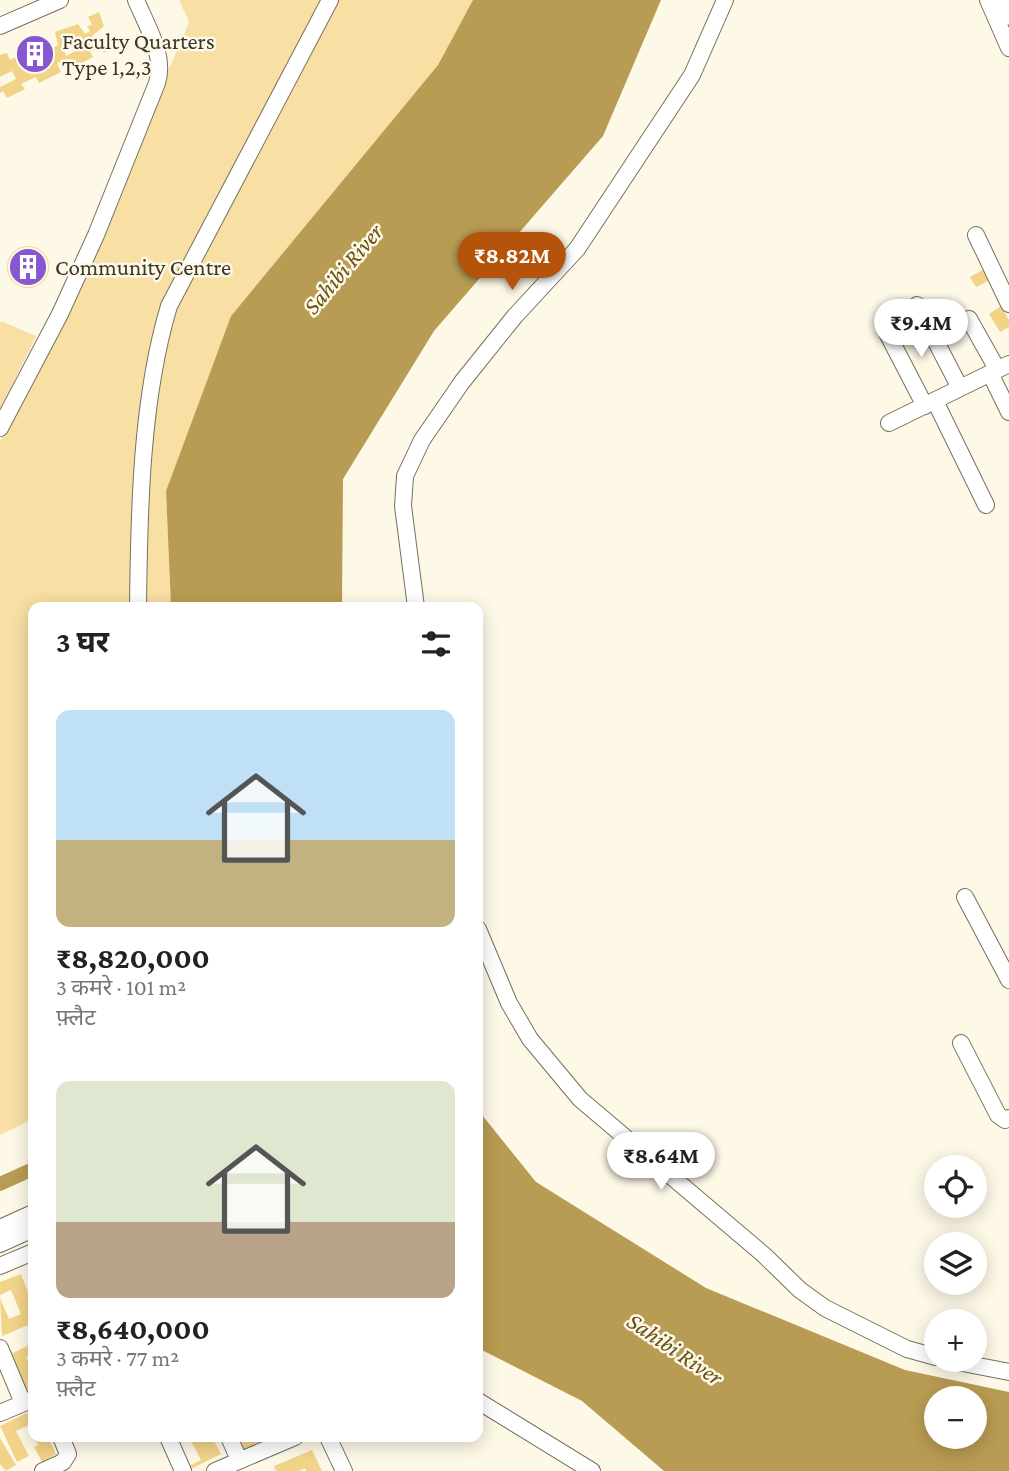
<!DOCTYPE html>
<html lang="hi">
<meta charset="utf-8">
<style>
:root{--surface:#fff;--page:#f2f2f2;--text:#222;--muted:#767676;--accent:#b45309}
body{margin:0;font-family:"Crimson Pro","Noto Sans Devanagari",serif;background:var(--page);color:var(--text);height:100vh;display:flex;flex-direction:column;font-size:26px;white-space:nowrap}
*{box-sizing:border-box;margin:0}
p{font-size:23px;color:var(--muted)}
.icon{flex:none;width:38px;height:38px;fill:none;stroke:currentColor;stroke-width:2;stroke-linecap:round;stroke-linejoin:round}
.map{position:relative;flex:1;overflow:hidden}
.details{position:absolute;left:28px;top:602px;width:455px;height:840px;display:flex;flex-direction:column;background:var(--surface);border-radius:14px;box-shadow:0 4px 18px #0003}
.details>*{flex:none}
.controls{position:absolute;left:924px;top:1155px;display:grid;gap:14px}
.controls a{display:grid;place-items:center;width:63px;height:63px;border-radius:50%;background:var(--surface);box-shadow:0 4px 18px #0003;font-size:35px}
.price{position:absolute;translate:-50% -60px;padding:0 16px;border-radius:24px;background:#fff;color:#222;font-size:23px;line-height:46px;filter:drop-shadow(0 2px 4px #0008)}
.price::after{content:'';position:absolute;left:50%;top:42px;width:21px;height:16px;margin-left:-10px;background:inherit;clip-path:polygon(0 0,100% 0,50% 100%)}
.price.on{background:var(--accent);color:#fff}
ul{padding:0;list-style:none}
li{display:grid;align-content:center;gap:14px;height:371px;padding:0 28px}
li span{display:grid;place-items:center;height:217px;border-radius:14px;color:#555}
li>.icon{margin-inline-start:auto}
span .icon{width:126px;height:126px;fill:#fffc;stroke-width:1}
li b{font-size:30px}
h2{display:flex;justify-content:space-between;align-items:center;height:84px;padding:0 28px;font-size:30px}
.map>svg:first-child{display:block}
.green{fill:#f8dfa3}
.water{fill:#b99c53;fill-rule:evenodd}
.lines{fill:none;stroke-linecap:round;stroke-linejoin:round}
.canal{stroke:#b99c53;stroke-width:14}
.building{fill:#f2d489;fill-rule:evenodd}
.minor-casing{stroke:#77705e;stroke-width:18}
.highway-casing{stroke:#77705e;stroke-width:24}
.minor{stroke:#fff;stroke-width:16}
.highway{stroke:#fff;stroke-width:23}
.labels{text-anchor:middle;stroke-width:5;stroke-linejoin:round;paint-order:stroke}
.poi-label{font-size:23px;fill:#38352d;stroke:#fef8e7;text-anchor:start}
.water-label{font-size:24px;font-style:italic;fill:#66521a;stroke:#fef8e7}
</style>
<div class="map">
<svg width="1009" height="1471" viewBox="0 0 1009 1471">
<rect width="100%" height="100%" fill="#fef8e7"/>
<path class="green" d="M179 0H473L438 65 231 316 166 491 171 607H33V1119L0 1135V441L63 319 189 22Z
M1 321 36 336 0 410V324Z"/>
<path class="water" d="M473 0H661L603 136 434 331 343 479 342 607H171L166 491 231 316 438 65Z
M478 1110 536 1182 706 1288 905 1370 1009 1392V1471H664L582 1401 478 1348ZM936 1398H975V1437H936Z"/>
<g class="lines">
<path class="canal" d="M0 1184 33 1169"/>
</g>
<path class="building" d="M99 12 104 26 92 36 96 49 90 52 93 57 74 67 68 59 57 63 61 72 39 83 36 77 21 84 25 89 7 98 3 91 0 93V87L16 79 12 71 0 77V55L7 53 10 60 18 56 22 63 26 62 31 73 53 63 48 54 29 63 23 54 32 51 28 44 44 37 48 45 51 43 53 48 58 45 55 32 78 24 85 34 90 31 87 26 92 25 88 17ZM81 36 85 46 66 56 62 46Z
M107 35 115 48 104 53 97 40Z
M7 267a21 21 0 1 1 42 0a21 21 0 1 1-42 0Z
M988 267 994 278 976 287 970 277Z
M1001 306 1009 320V327L1000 332 989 314Z
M21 1274 33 1305V1323L2 1336 0 1298 9 1319 21 1314 11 1290 0 1295V1282Z
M33 1343V1353L26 1357 33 1372V1397L30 1398 9 1355Z
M33 1410V1434L29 1425 16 1431 29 1456 17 1462 0 1426Z
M34 1437H48L56 1454 42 1462 34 1447 38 1445Z
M171 1437H212L221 1454 189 1470 187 1467 201 1460 190 1439 178 1444Z
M231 1437H245L248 1442 258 1437H275L277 1440 240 1457Z
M0 1438 16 1465 6 1471 0 1464Z
M312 1450 322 1471H306L305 1468 299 1471H276L274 1466Z"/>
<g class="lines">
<g class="minor-casing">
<path id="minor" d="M988 0 1009 48
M0 26 60 0
M976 235 1009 304
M917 305 960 388
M969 319 997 369
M885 329 925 406
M990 373 1009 412
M935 401 986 505
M889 423 1009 364
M0 428 60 314 96 235 157 83C166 55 146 25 136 0
M138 607C139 511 141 399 169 306L330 0
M416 607 403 506 405 476 422 440 462 382 515 316 577 249 692 75 725 0
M965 897 1009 980
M478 929 509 1003 530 1039 580 1099 764 1255 800 1290 825 1308 907 1349 936 1357
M961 1043 998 1115 1005 1120 1009 1118
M0 1228 33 1213
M0 1244 33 1229
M0 1266 33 1252
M0 1348 23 1403
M947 1360 1009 1372
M478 1401 592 1471
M0 1413 31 1400
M168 1437 183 1471
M229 1437 239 1460
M328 1437 344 1471
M43 1471 63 1462 68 1454 61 1437
M215 1471 295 1437"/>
</g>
<g class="highway-casing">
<path id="highway" d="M999 0 1009 13"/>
</g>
<use href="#minor" class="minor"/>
<use href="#highway" class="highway"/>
</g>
<defs>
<g id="building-disc" transform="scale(2.0125)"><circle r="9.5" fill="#8657d0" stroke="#fef8e7"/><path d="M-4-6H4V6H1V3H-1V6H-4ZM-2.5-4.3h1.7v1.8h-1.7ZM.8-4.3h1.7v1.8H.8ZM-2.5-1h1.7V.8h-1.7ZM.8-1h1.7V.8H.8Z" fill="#fff"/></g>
</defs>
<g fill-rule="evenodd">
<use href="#building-disc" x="35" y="54"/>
<use href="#building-disc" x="28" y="267"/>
</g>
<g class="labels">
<g class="poi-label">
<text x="62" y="49">Faculty Quarters<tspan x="62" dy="26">Type 1,2,3</tspan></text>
<text x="55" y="275">Community Centre</text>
</g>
<g class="water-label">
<text transform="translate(343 269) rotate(-50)" y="8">Sahibi River</text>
<text transform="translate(675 1349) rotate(34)" y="8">Sahibi River</text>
</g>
</g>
</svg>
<div class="controls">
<a><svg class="icon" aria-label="locate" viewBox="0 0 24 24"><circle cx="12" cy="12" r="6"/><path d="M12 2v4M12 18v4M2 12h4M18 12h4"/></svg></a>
<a><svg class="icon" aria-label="layers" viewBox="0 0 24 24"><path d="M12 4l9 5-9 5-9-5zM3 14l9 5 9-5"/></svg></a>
<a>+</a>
<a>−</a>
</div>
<b class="price on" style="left:512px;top:292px">₹8.82M</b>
<b class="price" style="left:921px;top:359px">₹9.4M</b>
<b class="price" style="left:661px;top:1192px">₹8.64M</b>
<section class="details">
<h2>3 घर<svg class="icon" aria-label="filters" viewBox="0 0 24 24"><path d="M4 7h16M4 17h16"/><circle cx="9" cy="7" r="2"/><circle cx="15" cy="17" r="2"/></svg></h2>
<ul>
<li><span style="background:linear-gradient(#bfe0f5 60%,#c2b280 0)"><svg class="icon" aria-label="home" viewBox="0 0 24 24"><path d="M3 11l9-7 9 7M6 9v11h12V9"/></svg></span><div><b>₹8,820,000</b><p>3 कमरे · 101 m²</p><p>फ़्लैट</p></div></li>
<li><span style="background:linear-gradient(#dfe7d0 65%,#b9a48a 0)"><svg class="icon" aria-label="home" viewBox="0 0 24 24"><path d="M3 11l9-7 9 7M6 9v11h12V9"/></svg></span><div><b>₹8,640,000</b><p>3 कमरे · 77 m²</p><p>फ़्लैट</p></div></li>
</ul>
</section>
</div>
